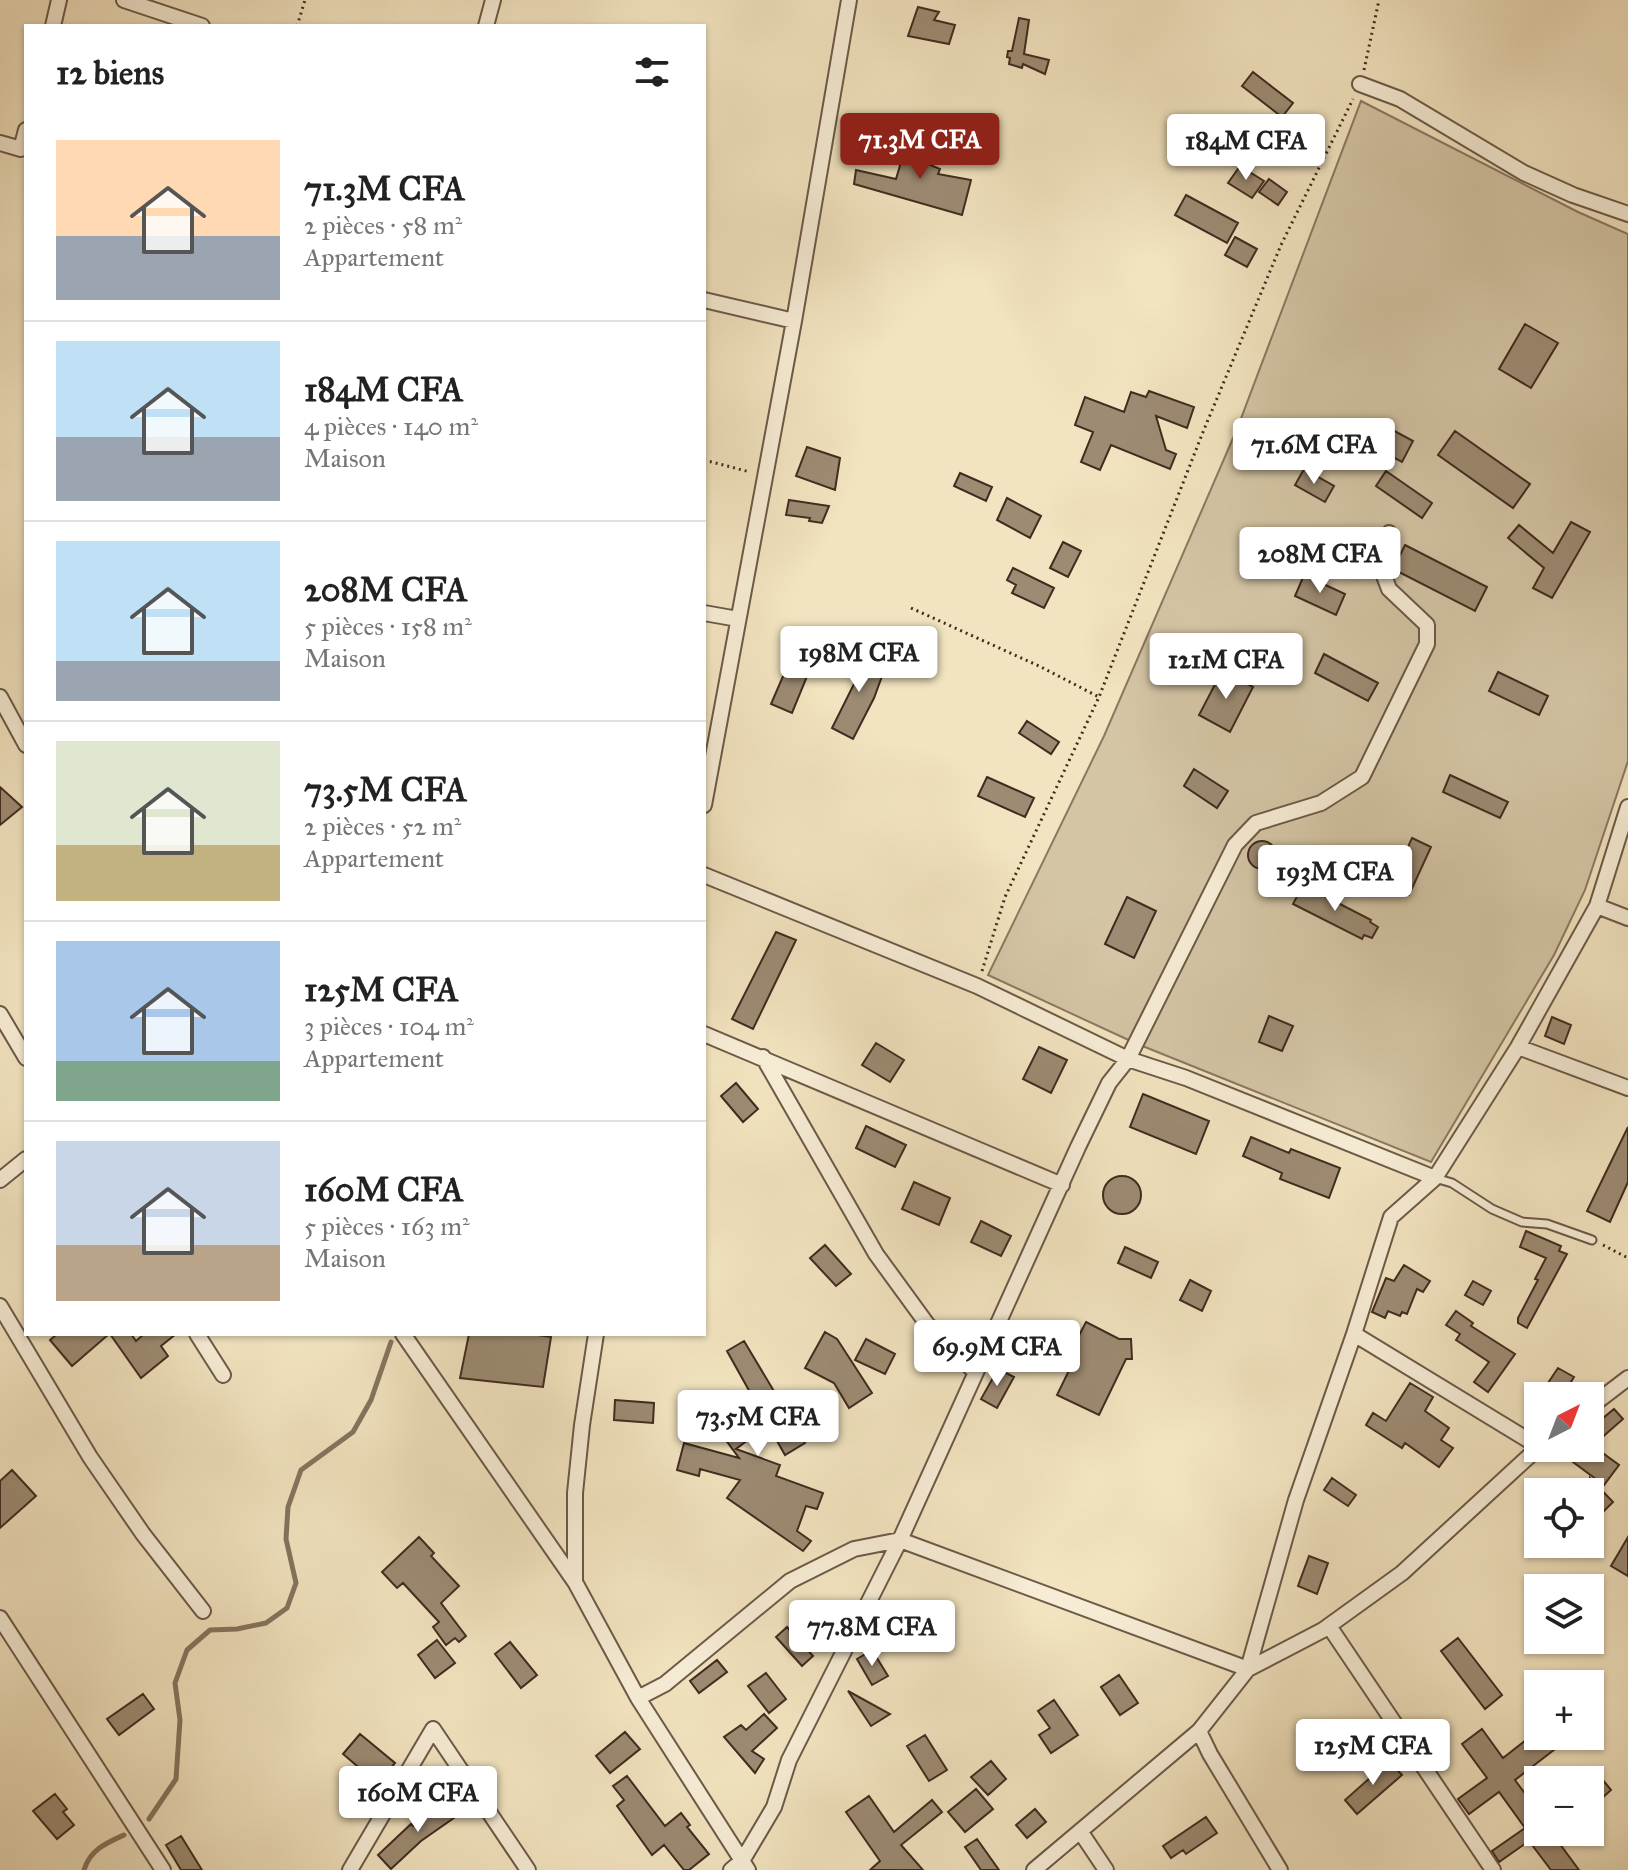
<!DOCTYPE html>
<html lang="fr">
<meta charset="utf-8">
<style>
:root{--surface:#fff;--page:#f2f2f2;--text:#222;--muted:#767676;--line:#e0e0e0;--accent:#8f2418}
body{margin:0;font-family:"IM FELL Great Primer",serif;background:var(--page);color:var(--text);height:100vh;display:flex;flex-direction:column;font-size:30px;white-space:nowrap}
*{box-sizing:border-box;margin:0}
p{font-size:26px;color:var(--muted)}
.icon{flex:none;width:44px;height:44px;fill:none;stroke:currentColor;stroke-width:2;stroke-linecap:round;stroke-linejoin:round}
.map{position:relative;flex:1;overflow:hidden}
.side{position:absolute;left:24px;top:24px;width:682px;height:1312px;display:flex;flex-direction:column;background:var(--surface);border-radius:0px;box-shadow:0 2px 6px #0004}
.side>*{flex:none}
.needle{width:52px;rotate:42deg}
.fabs{position:absolute;left:1524px;top:1382px;display:grid;gap:16px}
.fabs a{display:grid;place-items:center;width:80px;height:80px;border-radius:0px;background:var(--surface);box-shadow:0 2px 6px #0004;font-size:40px}
.price{position:absolute;translate:-50% -68px;padding:0 18px;border-radius:8px;background:#fff;color:#222;font-size:26px;line-height:52px;filter:drop-shadow(0 2px 4px #0008)}
.price::after{content:'';position:absolute;left:50%;top:48px;width:24px;height:18px;margin-left:-12px;background:inherit;clip-path:polygon(0 0,100% 0,50% 100%)}
.price.active{background:var(--accent);color:#fff}
ul{padding:0;list-style:none}
li{display:flex;align-items:center;gap:24px;height:200px;padding:0 32px}
li+li{border-top:2px solid var(--line)}
li span{display:grid;place-items:center;flex:none;width:224px;height:160px;border-radius:0px;color:#555}
li>.icon{margin-inline-start:auto}
span .icon{width:96px;height:96px;fill:#fffc;stroke-width:1}
li b{font-size:34px}
h2{display:flex;justify-content:space-between;align-items:center;height:96px;padding:0 32px;font-size:34px}
.map>svg:first-child{display:block}
.green{fill:#d4c5a5;stroke:#8a7862;stroke-width:2}
.lines{fill:none;stroke-linecap:round;stroke-linejoin:round}
.stream{stroke:#86745f;stroke-width:5}
.building{fill:#9d8b73;stroke:#402b1f;stroke-width:2}
.lane-casing{stroke:#6c5947;stroke-width:11}
.street-casing{stroke:#6c5947;stroke-width:18}
.path{stroke:#402b1f;stroke-width:3;stroke-dasharray:2 4;stroke-linecap:butt}
.lane{stroke:#f7edd6;stroke-width:7}
.street{stroke:#f7edd6;stroke-width:14}
</style>
<div class="map">
<svg width="1628" height="1870" viewBox="0 0 1628 1870">
<rect width="100%" height="100%" fill="#f2e4c0"/>
<filter id="stains"><feTurbulence type="fractalNoise" baseFrequency=".0025" numOctaves="4"/><feColorMatrix values="0 0 0 0 .2 0 0 0 0 .09 0 0 0 0 .02 0 0 0 .5 -.17"/></filter>
<radialGradient id="worn" r=".72"><stop offset=".6" stop-color="#630" stop-opacity="0"/><stop offset="1" stop-color="#630" stop-opacity=".3"/></radialGradient>
<path class="green" d="M1361 101 1578 212 1628 234V761L1585 890 1554 955 1431 1162 1135 1043 988 975 1104 736 1237 429Z"/>
<g class="lines">
<path class="stream" d="M149 1819 176 1779 180 1720 175 1683 187 1650 210 1630 237 1629 266 1623 287 1608 296 1583 286 1539 288 1507 301 1470 353 1432 371 1400 391 1342
M84 1870C90 1850 106 1843 124 1835"/>
</g>
<path class="building" d="M918 7 939 12 934 20 955 25 949 44 908 36Z
M1019 18 1029 20 1024 54 1049 60 1045 74 1023 64 1022 68 1009 64 1010 58 1007 57 1008 51H1012Z
M1253 72 1293 103 1282 117 1242 86Z
M909 135H919L929 142 923 162 940 169 938 174 971 180 962 215 854 184 856 170 896 179Z
M1240 166 1264 181 1252 198 1228 183Z
M1269 179 1287 192 1278 205 1259 192Z
M1186 195 1238 223 1227 243 1175 215Z
M1235 237 1257 249 1247 267 1225 255Z
M1525 324 1558 343 1531 388 1499 369Z
M1149 391 1194 407 1187 428 1156 416 1166 450 1176 454 1170 469 1111 445 1100 470 1081 462 1093 432 1075 425 1085 397 1124 412 1131 392 1146 397Z
M1374 420 1413 441 1402 462 1363 441Z
M1455 431 1530 484 1513 508 1438 455Z
M807 447 840 458 835 490 796 476Z
M1304 469 1334 486 1325 502 1295 485Z
M1386 471 1432 503 1422 518 1376 486Z
M960 473 992 487 986 501 954 486Z
M1007 498 1041 516 1030 538 997 520Z
M789 500 829 506 822 523 809 521 810 518 786 515Z
M1571 522 1590 532 1552 598 1533 588 1544 568 1508 538 1519 525 1553 553Z
M1063 542 1081 551 1068 577 1050 568Z
M1405 545 1487 587 1475 611 1393 569Z
M1013 568 1054 588 1044 608 1012 593 1016 585 1007 580Z
M1304 575 1345 594 1336 615 1295 596Z
M849 652 885 668 874 698 853 739 832 728 859 674 843 667Z
M1324 654 1378 683 1368 701 1315 673Z
M790 660 810 669 792 713 771 704Z
M1222 671 1253 687 1230 732 1199 715Z
M1498 672 1548 696 1539 715 1489 691Z
M1027 721 1059 742 1051 754 1019 733Z
M1194 769 1228 791 1217 808 1184 786Z
M1450 775 1508 802 1500 818 1443 792Z
M987 777 1034 798 1025 817 978 796Z
M0 787 22 807 0 825Z
M1412 838 1431 847 1409 895 1390 886Z
M1248 855a14 14 0 1 1 28 0a14 14 0 1 1-28 0Z
M1303 885 1371 920 1370 922 1378 927 1372 938 1364 935 1362 939 1293 904Z
M1127 897 1156 911 1134 958 1105 944Z
M776 932 796 940 753 1029 732 1019Z
M1269 1016 1293 1026 1282 1051 1259 1042Z
M1552 1017 1571 1025 1564 1044 1545 1036Z
M876 1043 904 1060 890 1082 862 1065Z
M1039 1047 1067 1060 1051 1093 1023 1079Z
M736 1083 758 1109 743 1122 721 1096Z
M1143 1094 1209 1121 1196 1154 1130 1127Z
M866 1126 906 1145 895 1167 856 1148Z
M1628 1127V1182L1610 1222 1587 1211Z
M1251 1137 1289 1153 1291 1149 1340 1168 1329 1198 1280 1179 1282 1173 1243 1156Z
M1103 1195a19 19 0 1 1 38 0a19 19 0 1 1-38 0Z
M914 1182 950 1198 939 1225 902 1209Z
M981 1221 1011 1236 1001 1256 971 1242Z
M1526 1231 1561 1246 1559 1251 1567 1254 1527 1328 1518 1323V1318L1538 1280 1535 1279 1546 1258 1520 1247Z
M825 1245 851 1274 836 1286 810 1258Z
M1125 1247 1158 1262 1151 1278 1118 1263Z
M1404 1265 1430 1281 1423 1292 1417 1289 1407 1314 1402 1312 1400 1316 1388 1311 1385 1318 1372 1312 1386 1278 1394 1281Z
M1190 1280 1211 1291 1202 1311 1180 1300Z
M1473 1281 1491 1291 1483 1305 1465 1295Z
M1456 1311 1473 1323 1471 1326 1515 1354 1488 1392 1474 1382 1489 1362 1456 1340 1460 1334 1446 1325Z
M1086 1322 1119 1339H1131L1132 1359H1126L1099 1415 1057 1395 1079 1350 1073 1347Z
M825 1332 837 1339 872 1393 849 1408 834 1383 805 1368Z
M57 1334H109L72 1366 50 1340Z
M110 1334H131L136 1341 144 1334H176L161 1346 168 1356 141 1378Z
M469 1334H531L551 1337 543 1387 460 1378Z
M866 1339 895 1354 885 1374 855 1360Z
M744 1341 805 1443 785 1455 768 1425 736 1449 780 1465 776 1476 823 1493 817 1509 806 1506 797 1531 811 1541 803 1551 727 1498 740 1480 700 1469 699 1476 677 1470 684 1443 739 1458 719 1431 756 1403 727 1351Z
M1558 1368 1574 1377 1562 1396 1546 1386Z
M998 1369 1014 1377 997 1408 981 1399Z
M1410 1383 1433 1397 1425 1411 1449 1428 1441 1440 1453 1448 1439 1467 1405 1443 1402 1448 1366 1425 1373 1413 1386 1421Z
M615 1400 654 1403 653 1423 614 1420Z
M1614 1409 1623 1419 1590 1448V1429Z
M1583 1448H1596L1619 1465 1604 1485 1573 1462Z
M12 1470 36 1496 0 1528V1481Z
M1332 1478 1356 1495 1348 1506 1324 1490Z
M1590 1478 1613 1502 1590 1525Z
M419 1537 434 1553 431 1556 459 1586 441 1603 466 1636 459 1642 455 1638 446 1645 433 1627 439 1622 403 1583 397 1588 382 1572Z
M1628 1537V1576L1611 1566Z
M1309 1556 1328 1563 1317 1594 1298 1586Z
M787 1627 813 1656 802 1666 776 1637Z
M1458 1638 1502 1695 1485 1709 1441 1651Z
M437 1640 455 1663 435 1678 418 1655Z
M510 1642 537 1675 521 1688 495 1654Z
M872 1650 888 1676 872 1685 857 1659Z
M717 1660 727 1672 699 1693 690 1681Z
M766 1673 786 1699 769 1713 748 1686Z
M1119 1675 1138 1703 1120 1715 1101 1687Z
M848 1691 890 1714 871 1726Z
M143 1694 154 1709 119 1735 107 1719Z
M1054 1700 1078 1735 1051 1753 1039 1735 1050 1728 1038 1711Z
M764 1714 777 1728 752 1751 764 1759 755 1773 724 1737 741 1725 746 1730Z
M1482 1729 1503 1758 1531 1736H1572L1515 1780 1538 1811V1832H1551L1579 1870H1551L1529 1841 1499 1862 1492 1851 1525 1828 1499 1792 1469 1814 1458 1799 1487 1778 1462 1744Z
M625 1732 640 1749 610 1773 596 1756Z
M360 1734 395 1763 378 1784 343 1754Z
M925 1735 947 1770 929 1781 907 1746Z
M991 1761 1006 1779 988 1795 971 1777Z
M1389 1761 1402 1775 1357 1814 1345 1800Z
M1594 1769 1611 1790 1601 1799 1590 1787V1780L1583 1778Z
M627 1776 665 1826 681 1813 690 1825 687 1827 709 1854 689 1870H684L664 1845 652 1855 617 1806 624 1800 613 1786Z
M976 1789 993 1809 965 1832 948 1812Z
M55 1794 67 1809 63 1812 74 1825 57 1839 33 1811Z
M869 1796 894 1832 932 1800 942 1812 901 1845 923 1870H870L880 1861 846 1812Z
M452 1799 461 1813 421 1841 391 1869 378 1855 411 1824 413 1826Z
M1035 1809 1046 1822 1027 1838 1016 1825Z
M1206 1817 1217 1833 1186 1854 1183 1850 1171 1858 1163 1846Z
M181 1836 202 1870H181L166 1845Z
M977 1839 999 1870H981L965 1847Z"/>
<g class="lines">
<g class="lane-casing">
<path id="lane" d="M1435 1178 1452 1183 1492 1209 1522 1222 1547 1224 1592 1240"/>
</g>
<g class="street-casing">
<path id="street" d="M124 0 202 26
M53 26 59 0
M486 26 493 0
M1360 84 1400 99 1524 173 1573 195 1628 214
M0 143 21 149 26 130
M704 300 794 321
M704 613 738 619
M0 697 26 745
M704 805 794 321 849 0
M704 875 977 986 1128 1059 1235 845 1256 823 1321 803 1362 777 1427 644V625L1389 589 1380 565 1389 533
M1597 906 1628 918
M0 1014 26 1058
M704 1034 1062 1185
M1518 1047 1628 1088
M763 1057 876 1254 927 1324 975 1372
M0 1180 26 1159
M0 1306 90 1457 143 1534 203 1611
M197 1334 223 1375
M403 1334 575 1582 638 1698 748 1870
M1354 1334 1538 1446
M1590 1407 1628 1378
M575 1581V1493L582 1425 596 1334
M0 1618 163 1870
M1329 1626 1493 1870
M638 1698 665 1684 790 1581 854 1549 900 1540 1248 1669 1323 1630 1402 1573 1538 1448
M1199 1731 1210 1754 1280 1870
M1080 1831 1106 1870
M350 1870 433 1729 528 1870
M731 1870 742 1861 774 1807 789 1760 900 1540 1078 1147 1109 1083 1128 1059 1186 1078 1435 1178
M1034 1870 1199 1731 1248 1669 1296 1500 1354 1334 1391 1217 1435 1178 1518 1047 1597 906 1628 807"/>
</g>
<path class="path" d="M297 26 305 0
M1364 70 1379 0
M704 460 750 472
M911 608 1039 666 1099 697
M982 971 1005 897 1099 697 1203 432 1281 245 1353 99
M1603 1245 1628 1258"/>
<use href="#lane" class="lane"/>
<use href="#street" class="street"/>
</g>
<rect width="100%" height="100%" filter="url(#stains)"/>
<rect width="100%" height="100%" fill="url(#worn)"/>
</svg>
<div class="fabs">
<a><svg class="needle" viewBox="-14 -14 28 28"><path d="M0-13l5 13h-10z" fill="#e53935"/><path d="M0 13l5-13h-10z" fill="#767676"/></svg></a>
<a><svg class="icon" aria-label="locate" viewBox="0 0 24 24"><circle cx="12" cy="12" r="6"/><path d="M12 2v4M12 18v4M2 12h4M18 12h4"/></svg></a>
<a><svg class="icon" aria-label="layers" viewBox="0 0 24 24"><path d="M12 4l9 5-9 5-9-5zM3 14l9 5 9-5"/></svg></a>
<a>+</a>
<a>−</a>
</div>
<b class="price active" style="left:920px;top:181px">71.3M CFA</b>
<b class="price" style="left:1246px;top:182px">184M CFA</b>
<b class="price" style="left:1314px;top:486px">71.6M CFA</b>
<b class="price" style="left:1320px;top:595px">208M CFA</b>
<b class="price" style="left:859px;top:694px">198M CFA</b>
<b class="price" style="left:1226px;top:701px">121M CFA</b>
<b class="price" style="left:1335px;top:913px">193M CFA</b>
<b class="price" style="left:997px;top:1388px">69.9M CFA</b>
<b class="price" style="left:758px;top:1458px">73.5M CFA</b>
<b class="price" style="left:872px;top:1668px">77.8M CFA</b>
<b class="price" style="left:1373px;top:1787px">125M CFA</b>
<b class="price" style="left:418px;top:1834px">160M CFA</b>
<section class="side">
<h2>12 biens<svg class="icon" aria-label="filters" viewBox="0 0 24 24"><path d="M4 7h16M4 17h16"/><circle cx="9" cy="7" r="2"/><circle cx="15" cy="17" r="2"/></svg></h2>
<ul>
<li><span style="background:linear-gradient(#ffd9b3 60%,#9aa5b1 0)"><svg class="icon" aria-label="home" viewBox="0 0 24 24"><path d="M3 11l9-7 9 7M6 9v11h12V9"/></svg></span><div><b>71.3M CFA</b><p>2 pièces · 58 m²</p><p>Appartement</p></div></li>
<li><span style="background:linear-gradient(#bfe0f5 60%,#9aa5b1 0)"><svg class="icon" aria-label="home" viewBox="0 0 24 24"><path d="M3 11l9-7 9 7M6 9v11h12V9"/></svg></span><div><b>184M CFA</b><p>4 pièces · 140 m²</p><p>Maison</p></div></li>
<li><span style="background:linear-gradient(#bfe0f5 75%,#9aa5b1 0)"><svg class="icon" aria-label="home" viewBox="0 0 24 24"><path d="M3 11l9-7 9 7M6 9v11h12V9"/></svg></span><div><b>208M CFA</b><p>5 pièces · 158 m²</p><p>Maison</p></div></li>
<li><span style="background:linear-gradient(#dfe7d0 65%,#c2b280 0)"><svg class="icon" aria-label="home" viewBox="0 0 24 24"><path d="M3 11l9-7 9 7M6 9v11h12V9"/></svg></span><div><b>73.5M CFA</b><p>2 pièces · 52 m²</p><p>Appartement</p></div></li>
<li><span style="background:linear-gradient(#a9c7e8 75%,#7fa58c 0)"><svg class="icon" aria-label="home" viewBox="0 0 24 24"><path d="M3 11l9-7 9 7M6 9v11h12V9"/></svg></span><div><b>125M CFA</b><p>3 pièces · 104 m²</p><p>Appartement</p></div></li>
<li><span style="background:linear-gradient(#c9d6e8 65%,#b9a48a 0)"><svg class="icon" aria-label="home" viewBox="0 0 24 24"><path d="M3 11l9-7 9 7M6 9v11h12V9"/></svg></span><div><b>160M CFA</b><p>5 pièces · 163 m²</p><p>Maison</p></div></li>
</ul>
</section>
</div>
